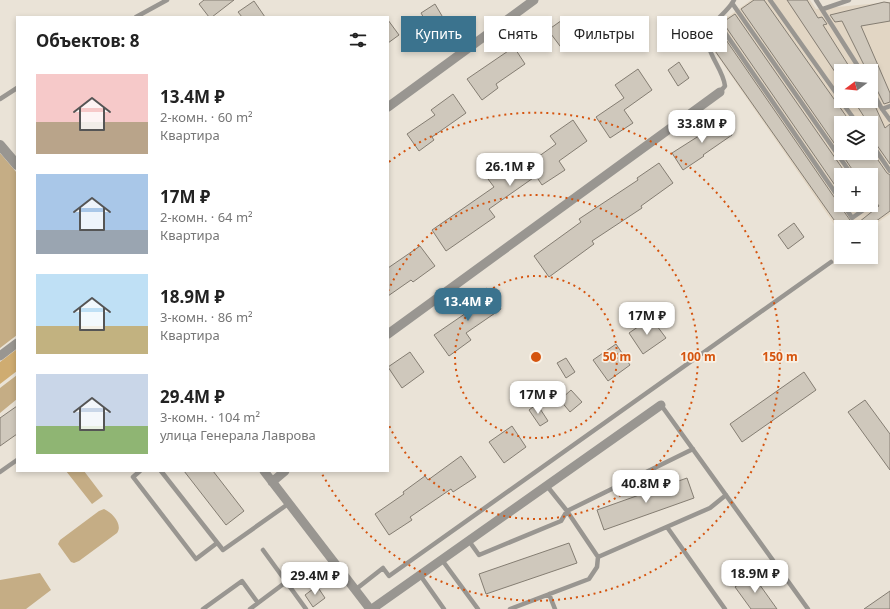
<!DOCTYPE html>
<html lang="ru">
<meta charset="utf-8">
<style>
:root{--surface:#fff;--page:#f2f2f2;--text:#222;--muted:#767676;--accent:#3b738e}
body{margin:0;font-family:"Noto Sans",sans-serif;background:var(--page);color:var(--text);height:100vh;display:flex;flex-direction:column;font-size:15px;white-space:nowrap}
*{box-sizing:border-box;margin:0}
p{font-size:13px;color:var(--muted)}
.icon{flex:none;width:22px;height:22px;fill:none;stroke:currentColor;stroke-width:2;stroke-linecap:round;stroke-linejoin:round}
.map{position:relative;flex:1;overflow:hidden}
.side{position:absolute;left:16px;top:16px;width:373px;height:456px;display:flex;flex-direction:column;background:var(--surface);border-radius:0px;box-shadow:0 2px 6px #0003}
.side>*{flex:none}
.hud{position:absolute;left:401px;top:16px;width:380px;height:36px;display:flex;gap:8px}
.needle{width:26px;rotate:254deg}
.controls{position:absolute;left:834px;top:64px;display:grid;gap:8px}
.controls a{display:grid;place-items:center;width:44px;height:44px;border-radius:0px;background:var(--surface);box-shadow:0 2px 6px #0003;font-size:20px}
.price{position:absolute;translate:-50% -34px;padding:0 9px;border-radius:8px;background:#fff;color:#222;font-size:13px;line-height:26px;filter:drop-shadow(0 1px 2px #0008)}
.price::after{content:'';position:absolute;left:50%;top:24px;width:12px;height:9px;margin-left:-6px;background:inherit;clip-path:polygon(0 0,100% 0,50% 100%)}
.price.current{background:var(--accent);color:#fff}
ul{padding:0;list-style:none}
li{display:flex;align-items:center;gap:12px;height:100px;padding:0 20px}
li span{display:grid;place-items:center;flex:none;width:112px;height:80px;border-radius:0px;color:#555}
li>.icon{margin-inline-start:auto}
span .icon{width:48px;height:48px;fill:#fffc;stroke-width:1}
li b{font-size:17px}
h2{display:flex;justify-content:space-between;align-items:center;height:48px;padding:0 20px;font-size:17px}
.pill{padding:0 14px;border-radius:0px;background:var(--surface);box-shadow:0 2px 6px #0003;font-size:14px;line-height:36px}
.pill.current{background:var(--accent);color:#fff}
.map>svg:first-child{display:block}
.built{fill:#e2d6c4;fill-rule:evenodd}
.green{fill:#c5ad85}
.forest{fill:#cfac71}
.building{fill:#cfc8bc;stroke:#847d72}
.lines{fill:none;stroke-linecap:round;stroke-linejoin:round}
.service{stroke:#999691;stroke-width:4.5}
.minor{stroke:#999691;stroke-width:9}
.tertiary{stroke:#999691;stroke-width:10}
.ring{fill:none;stroke:#d5540e;stroke-width:2;stroke-dasharray:2 4}
.centre{fill:#d5540e;stroke:#f8f0e4;stroke-width:2}
.ring-label{font-size:12px;text-anchor:middle;font-weight:bold;fill:#d5540e;stroke:#f8f0e4;stroke-width:3.5;stroke-linejoin:round;paint-order:stroke}
</style>
<div class="map">
<svg width="890" height="609" viewBox="0 0 890 609">
<rect width="100%" height="100%" fill="#eae3d7"/>
<path class="built" d="M751 0H810L816 9 890 2V214L871 227H841V234L703 35ZM841 71H871V101H841ZM841 123H871V153H841ZM841 175H871V205H841Z"/>
<path class="green" d="M0 153 17 173V335L0 348Z
M17 375V399L0 413V388Z
M66 471H84L103 496 92 504Z
M104 509C113 513 123 525 117 533L79 561 74 563 71 562 58 544 60 540 99 511Z
M40 573 51 590 26 609H0V580Z"/>
<path class="forest" d="M17 349V371L0 384V362Z"/>
<path class="building" d="M204 0H234L212 17H209L199 4Z
M754 0H764L851 123H841V153L741 9Z
M787 0H807L818 18 822 17 827 24 823 25 852 71H841V81Z
M254 1 265 17H242L238 12Z
M884 2 890 3V21L861 26 890 93V102L884 104 871 78V71H867L842 21 835 22 830 15Z
M435 4 445 21 430 29 421 13Z
M735 14 847 175H841V194L728 30 723 22Z
M613 17 621 29 606 39 598 27Z
M565 18 580 39 563 50 548 30Z
M388 20 399 35 388 43Z
M722 34 854 226 879 206 871 195V175H856L841 153H871V150L887 173 890 175V211L868 227H839L713 48 712 42Z
M514 47 525 64 496 84 498 88 482 100 467 79Z
M679 62 689 78 678 86 668 70Z
M638 69 652 90 624 110 633 123 610 138 596 117 624 98 615 85Z
M453 94 466 113 432 137 434 140 419 151 407 134 435 115 431 110Z
M871 97 885 128 890 124V164L874 141 871 139V123H868L854 101H871Z
M720 117 732 135 703 155 704 156 683 170 672 153 705 132 703 129Z
M573 120 587 141 559 161 565 170 542 185 536 176 489 209 495 217 446 251 432 230 494 187 488 179 510 163 517 172 556 144 550 136Z
M659 163 673 183 641 206 642 208 592 241 594 244 549 277 534 256 581 222 579 219 638 180 637 178Z
M794 223 804 237 788 249 778 235Z
M420 246 435 266 413 282 411 280 388 296V268Z
M487 288 501 309 466 333 471 340 449 356 434 335 469 311 464 304Z
M651 318 666 338 643 354 629 333Z
M616 344 630 365 608 381 593 360Z
M410 352 424 372 402 388 388 367Z
M566 358 575 372 566 378 557 363Z
M804 372 816 390 742 442 730 424Z
M571 390 582 402 570 412 560 400Z
M865 400 890 434V470L848 412Z
M537 404 548 421 540 426 529 410Z
M17 406V434L0 446V418Z
M512 426 526 447 504 463 489 442Z
M461 456 476 477 453 492 451 489 410 517 412 520 389 535 375 514 404 494 403 492 425 476 428 480Z
M184 471H213L244 511 226 525Z
M687 478 694 498 604 530 597 510Z
M569 543 577 563 486 594 479 574Z
M752 574 777 609H751L735 587Z
M317 586 325 598 313 607 305 595Z
M890 591V609H864Z"/>
<g class="lines">
<path class="service" d="M770 0 841 100
M816 0 861 71
M732 3 852 175
M823 9 849 0
M136 17 167 0
M717 21 841 201
M871 89 882 109 890 120
M720 92 725 86C723 66 699 48 711 27 718 17 729 10 734 0
M0 99 17 88
M841 101 857 123
M882 109 890 106
M871 143 890 171
M844 205 852 218 872 204 871 203
M661 405 808 609
M140 471 133 477 196 559 217 543
M161 471 223 550 288 504
M0 472 17 460
M667 527 725 609
M469 541 479 555 561 521 567 511 693 449
M263 550 306 609
M598 557 710 508 726 495
M442 560 478 609
M420 575 444 609
M355 590 383 568 389 576 831 262
M549 594 555 609
M203 609 242 581 258 603
M250 609 286 582
M510 609 589 579 597 567 598 557 567 511 547 486"/>
<path class="minor" d="M388 107 534 0
M388 334 720 92
M0 356 17 343
M264 471 370 609
M272 482 285 471
M372 609 661 405"/>
<path class="tertiary" d="M0 145 17 165"/>
</g>
<g class="ring">
<circle cx="536" cy="357" r="81"/>
<path d="M388 291A162 162 0 1 1 388 423"/>
<path d="M389 162A244 244 0 1 1 321 472"/>
</g>
<circle cx="536" cy="357" r="6" class="centre"/>
<g class="ring-label">
<text x="617" y="361">50 m</text>
<text x="698" y="361">100 m</text>
<text x="780" y="361">150 m</text>
</g>
</svg>
<div class="controls">
<a><svg class="needle" viewBox="-14 -14 28 28"><path d="M0-13l5 13h-10z" fill="#e53935"/><path d="M0 13l5-13h-10z" fill="#767676"/></svg></a>
<a><svg class="icon" aria-label="layers" viewBox="0 0 24 24"><path d="M12 4l9 5-9 5-9-5zM3 14l9 5 9-5"/></svg></a>
<a>+</a>
<a>−</a>
</div>
<b class="price" style="left:702px;top:144px">33.8M ₽</b>
<b class="price" style="left:510px;top:187px">26.1M ₽</b>
<b class="price current" style="left:468px;top:322px">13.4M ₽</b>
<b class="price" style="left:647px;top:336px">17M ₽</b>
<b class="price" style="left:538px;top:415px">17M ₽</b>
<b class="price" style="left:646px;top:504px">40.8M ₽</b>
<b class="price" style="left:755px;top:594px">18.9M ₽</b>
<b class="price" style="left:315px;top:596px">29.4M ₽</b>
<div class="hud">
<a class="pill current">Купить</a>
<a class="pill">Снять</a>
<a class="pill">Фильтры</a>
<a class="pill">Новое</a>
</div>
<section class="side">
<h2>Объектов: 8<svg class="icon" aria-label="filters" viewBox="0 0 24 24"><path d="M4 7h16M4 17h16"/><circle cx="9" cy="7" r="2"/><circle cx="15" cy="17" r="2"/></svg></h2>
<ul>
<li><span style="background:linear-gradient(#f6c9c9 60%,#b9a48a 0)"><svg class="icon" aria-label="home" viewBox="0 0 24 24"><path d="M3 11l9-7 9 7M6 9v11h12V9"/></svg></span><div><b>13.4M ₽</b><p>2-комн. · 60 m²</p><p>Квартира</p></div></li>
<li><span style="background:linear-gradient(#a9c7e8 70%,#9aa5b1 0)"><svg class="icon" aria-label="home" viewBox="0 0 24 24"><path d="M3 11l9-7 9 7M6 9v11h12V9"/></svg></span><div><b>17M ₽</b><p>2-комн. · 64 m²</p><p>Квартира</p></div></li>
<li><span style="background:linear-gradient(#bfe0f5 65%,#c2b280 0)"><svg class="icon" aria-label="home" viewBox="0 0 24 24"><path d="M3 11l9-7 9 7M6 9v11h12V9"/></svg></span><div><b>18.9M ₽</b><p>3-комн. · 86 m²</p><p>Квартира</p></div></li>
<li><span style="background:linear-gradient(#c9d6e8 65%,#8fb573 0)"><svg class="icon" aria-label="home" viewBox="0 0 24 24"><path d="M3 11l9-7 9 7M6 9v11h12V9"/></svg></span><div><b>29.4M ₽</b><p>3-комн. · 104 m²</p><p>улица Генерала Лаврова</p></div></li>
</ul>
</section>
</div>
